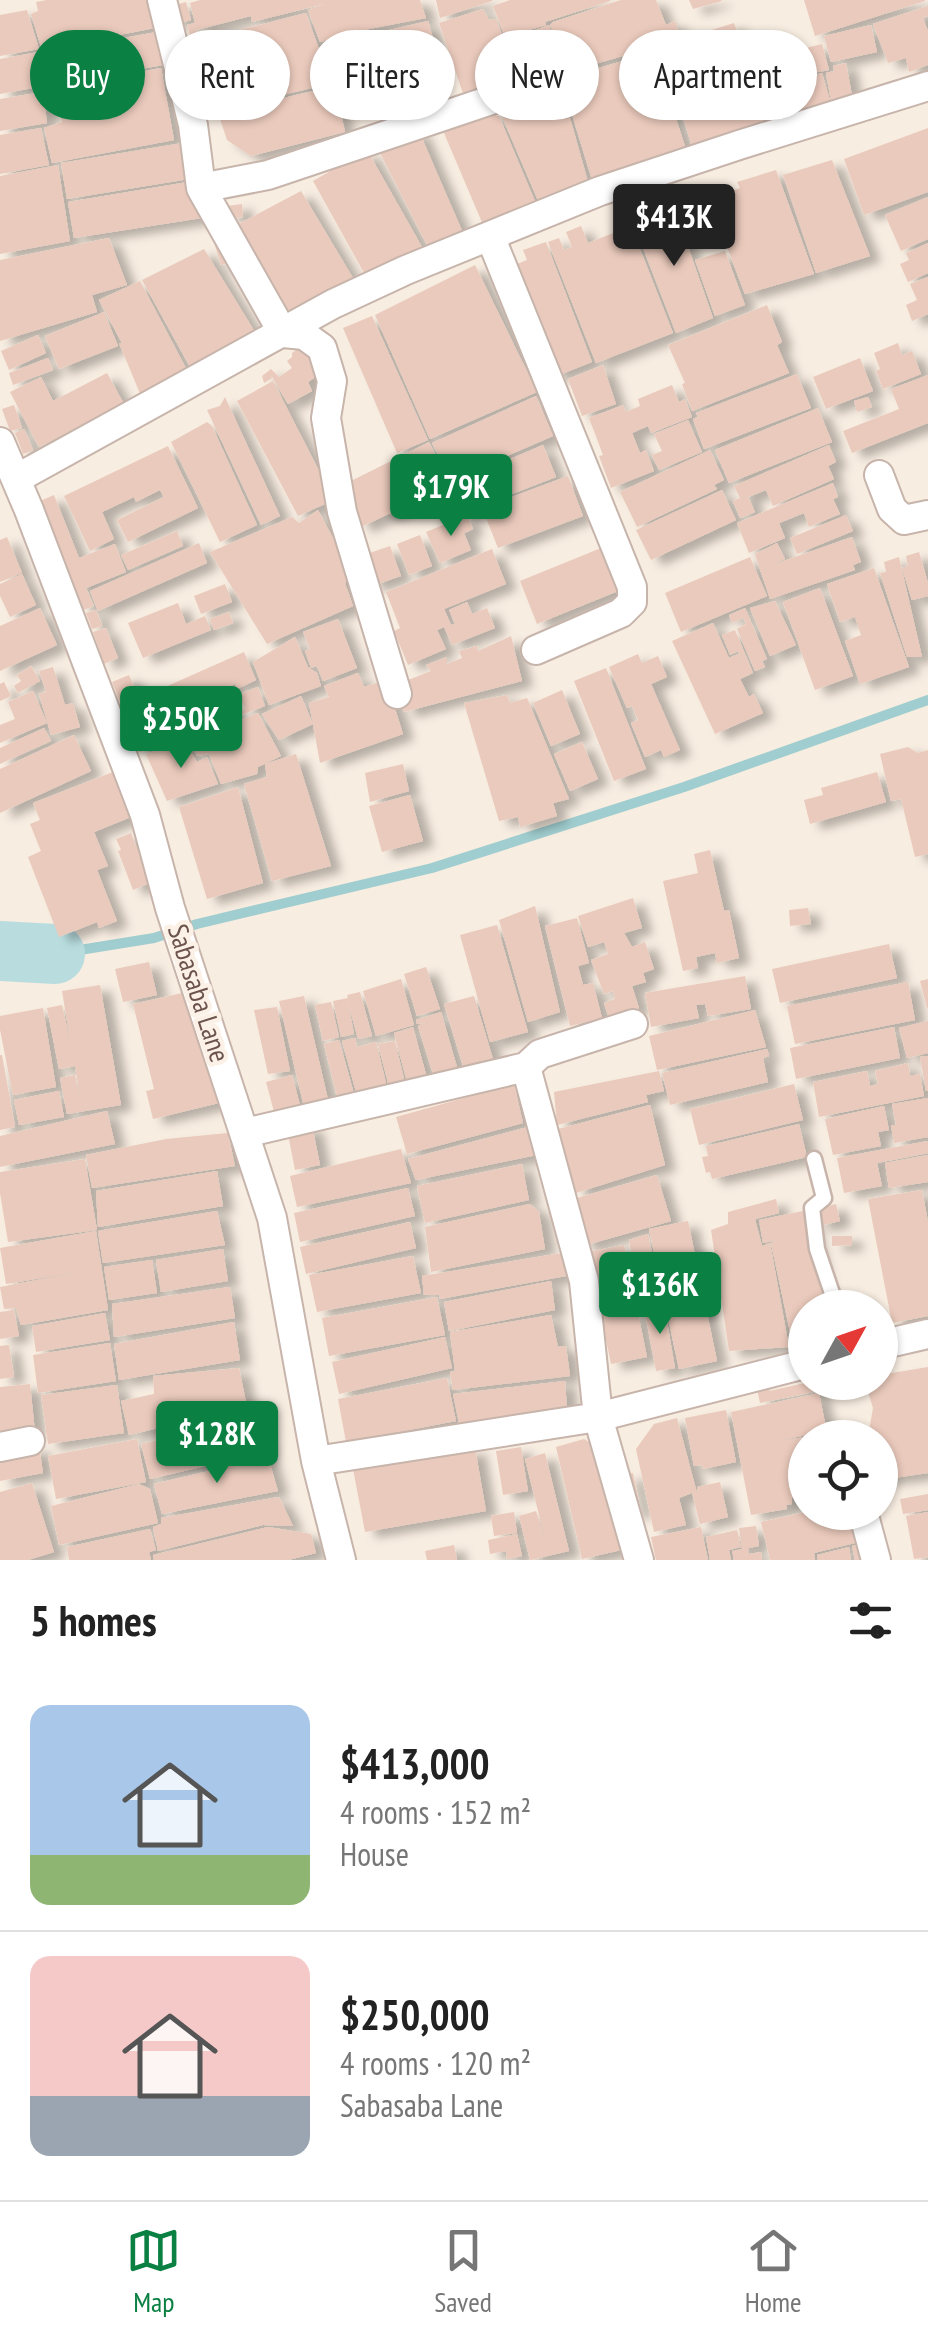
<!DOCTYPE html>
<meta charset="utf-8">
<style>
:root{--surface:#fff;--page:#f2f2f2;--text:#222;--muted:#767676;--line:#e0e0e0;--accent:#0b8043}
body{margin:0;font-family:"PT Sans Narrow",sans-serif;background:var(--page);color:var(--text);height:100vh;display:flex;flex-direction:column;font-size:38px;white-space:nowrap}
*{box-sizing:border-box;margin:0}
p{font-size:32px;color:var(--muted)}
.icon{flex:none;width:55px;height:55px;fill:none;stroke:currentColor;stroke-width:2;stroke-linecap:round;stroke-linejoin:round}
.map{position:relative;height:1560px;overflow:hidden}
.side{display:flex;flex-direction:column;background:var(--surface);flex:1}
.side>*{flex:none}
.banner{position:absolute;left:30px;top:30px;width:870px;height:90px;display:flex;gap:20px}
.needle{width:65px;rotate:50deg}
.buttons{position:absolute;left:788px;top:1290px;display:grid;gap:20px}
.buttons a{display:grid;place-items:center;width:110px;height:110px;border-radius:50%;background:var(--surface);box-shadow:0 2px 8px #0004;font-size:50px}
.price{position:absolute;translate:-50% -85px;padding:0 22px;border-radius:10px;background:var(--accent);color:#fff;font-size:32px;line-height:65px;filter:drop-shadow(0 2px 5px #0008)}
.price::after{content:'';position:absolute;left:50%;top:60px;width:30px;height:22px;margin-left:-15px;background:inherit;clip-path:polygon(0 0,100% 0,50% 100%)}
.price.active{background:#222;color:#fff}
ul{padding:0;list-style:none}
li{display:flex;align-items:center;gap:30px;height:250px;padding:0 30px}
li+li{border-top:2px solid var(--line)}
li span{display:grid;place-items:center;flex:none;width:280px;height:200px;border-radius:20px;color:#555}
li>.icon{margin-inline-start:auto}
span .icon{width:120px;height:120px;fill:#fffc;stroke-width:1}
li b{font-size:42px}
h2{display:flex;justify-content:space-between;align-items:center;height:120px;padding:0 30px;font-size:42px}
.chip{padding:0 35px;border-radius:45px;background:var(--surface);box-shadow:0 2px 8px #0004;font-size:35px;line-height:90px}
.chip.active{background:var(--accent);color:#fff}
.dock{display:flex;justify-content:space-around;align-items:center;height:140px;border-top:2px solid var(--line);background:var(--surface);font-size:28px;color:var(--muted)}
.dock a{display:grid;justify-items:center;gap:5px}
.dock .active{color:var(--accent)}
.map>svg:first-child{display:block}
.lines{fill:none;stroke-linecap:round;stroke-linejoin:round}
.stream{stroke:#a0cdcf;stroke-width:10}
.river{stroke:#b9dddf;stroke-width:60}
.building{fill:#eacabc;filter:url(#shadow)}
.service-casing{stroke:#c7b4ab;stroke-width:19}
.minor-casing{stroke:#c7b4ab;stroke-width:32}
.service{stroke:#fff;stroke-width:14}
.minor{stroke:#fff;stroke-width:28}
.labels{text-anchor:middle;stroke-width:9;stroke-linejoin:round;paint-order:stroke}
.street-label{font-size:28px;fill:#6c544c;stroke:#fcf1e7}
</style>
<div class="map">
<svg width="928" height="1560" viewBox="0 0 928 1560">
<defs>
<filter id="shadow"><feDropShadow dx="11" dy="6" stdDeviation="5" flood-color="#0004"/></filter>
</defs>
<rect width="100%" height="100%" fill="#f8ede1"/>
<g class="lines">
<path class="stream" d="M55 954 154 938 197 924 432 868 684 787 928 700"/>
<path class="river" d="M0 951 55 954"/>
</g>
<path class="building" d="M47 0H153L160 27 42 50 31 14 38 11 36 2Z
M200 0H420L426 18 369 29 320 42 308 10 324 4 252 22 251 16 196 30 197 33 190 35 187 25 195 23 190 3Z
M436 0H492V1L440 18Z
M510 0H610V1L545 22 546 25 505 37 493 6Z
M621 0H656L666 25 675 21 678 31 656 42 654 47 564 73 550 25 553 22Z
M689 0H721L722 1 693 9Z
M804 0H925V1L815 36Z
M186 2 191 20 173 25 169 7Z
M928 6V16L923 18 928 31V65L909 72 906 58 888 63 873 24Z
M483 9 489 20 496 19 508 50 496 56 509 90 466 102 439 23Z
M27 10 39 49 0 56V15Z
M306 13 323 60 321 65 329 84 218 110 197 41Z
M428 21 441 65 338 88 325 62 334 60 330 44Z
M734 23 770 126 693 150 661 46Z
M549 25 562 74 512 90 499 59 512 52 508 40Z
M871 25 877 52 831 62 824 36Z
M157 32 163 65 102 76 96 43Z
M93 42 99 76 0 94V59Z
M822 44 829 70 796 76 794 65H789L786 53Z
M654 52 688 155 594 186 561 79Z
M846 63 854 106 804 120 793 81 822 73 832 107 826 73 834 71 833 66Z
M161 68 174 140 52 163 44 128 62 122 55 88Z
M553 84 559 95 563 93 590 189 540 205 501 114H495L492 104Z
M335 86 345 132 251 156 227 140 218 113Z
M43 92 47 123 0 131V99Z
M489 115 499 116 537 206 484 227 441 126 451 123 454 128Z
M41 128 49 165 0 174V135Z
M928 128V192L864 215 844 159Z
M418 129 463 233 428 247 376 145Z
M189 142 195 178 67 199 61 163Z
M367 150 426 254 368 280 313 181Z
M832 160 870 256 816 273 783 175Z
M58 165 70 241 0 254V176Z
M776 170 814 274 745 294 709 200 740 188 737 182Z
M194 181 202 218 74 238 68 202Z
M301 191 356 283 280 323 231 228Z
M928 197V239L901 251 885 215Z
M242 204 243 217 228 219 227 206Z
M667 208 671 216 677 215 713 318 676 333 633 222Z
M581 226 588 243 631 226 673 333 596 363 548 242 559 238 564 250 572 247 566 232Z
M224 234 235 261 221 265 213 239Z
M109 238 127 285 92 295 97 312 0 341V260Z
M546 242 592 362 554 377 510 267 527 260 523 250Z
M928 243V273L908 282 900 264 909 260 906 253Z
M204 249 258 337 193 372 142 280Z
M725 251 745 305 715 316 695 260Z
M475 265 537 392 430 439 375 315Z
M928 277V314L912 321 906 305 917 300 910 284Z
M140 281 189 374 141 396 119 343H122L99 300Z
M767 305 782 342 777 345 789 373 692 411 682 384 685 383 668 345Z
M104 312 118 346 59 369 45 336Z
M372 316 428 440 397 453 343 328Z
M38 335 46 353 9 370 1 351Z
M898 343 902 355 912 351 921 374 883 389 876 371 880 369 874 353Z
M303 345 321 373 308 382 312 391 288 404 271 375 272 378 264 383 262 376 271 369 279 377 292 368 287 361 292 357V353Z
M48 358 53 370 13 385 9 373Z
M860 358 873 391 826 409 813 377Z
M603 365 616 404 582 416 568 379Z
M107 373 124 404 39 447 10 392 41 377 53 401Z
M797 374 811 408 704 449 693 419 698 417 696 413Z
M928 375V423L852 453 843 431 899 409 891 389Z
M273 381 334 500 298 516 237 401Z
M672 385 679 402 685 399 692 417 651 433 648 426 632 433 640 453 646 450 654 471 611 488 599 456 603 455 589 418 623 405 626 412 640 406 638 399Z
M536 396 553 436 452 480 432 443Z
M225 397 280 516 261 525 207 410 220 406Z
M868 397 872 407 857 412 854 401Z
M14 405 22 428 10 431 2 409Z
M818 408 832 442 729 483 715 450Z
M688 420 702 452 659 470 652 455 662 451 654 434Z
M207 422 212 426 257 525 220 542 171 442Z
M24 429 33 450 23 454 15 433Z
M429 442 450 485 361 527 341 486Z
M543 445 556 477 463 513 458 498 465 495 461 480Z
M829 445 836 462 828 466 834 479 773 506 766 490 748 497 755 512 740 518 733 501 740 498 734 486Z
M168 446 198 508 128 542 117 520 164 497 160 490 136 502 134 497 102 512 114 539 90 551 64 496Z
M710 450 724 480 714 485 717 489 637 527 620 492Z
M568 476 583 516 498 548 482 508Z
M833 483 838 497 833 499 840 514 809 527 804 513 779 523 785 538 749 553 737 523Z
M722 490 736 520 651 560 636 530Z
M54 495 79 558 115 544 126 572 86 588 94 606 83 610 40 501Z
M318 510 351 572 345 583 353 606 267 644 210 552 292 517 299 523Z
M467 515 473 529 464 533 471 550 440 563 426 532Z
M846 515 853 531 797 554 790 538Z
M177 531 183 546 128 570 121 555Z
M420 535 432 566 409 575 397 544Z
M7 537 22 573 0 582V540Z
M852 537 861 562 853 565 855 570 770 599 755 554 777 543 785 559 772 565Z
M199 543 207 563 98 611 90 591Z
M390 546 401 576 372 586 361 556Z
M606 546 623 589 537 624 520 581Z
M492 549 506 584 444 609 451 625 455 624 449 610 467 602 472 614 487 608 495 628 452 645 444 627 437 630 446 649 408 665 394 631 400 628 386 592Z
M919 552 928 583V596L912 600 902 568 908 566 906 556Z
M750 557 767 596 681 632 665 593Z
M899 557 901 566 922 657H907L880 573 886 572 884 562Z
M874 568 909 667 860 684 845 641 861 635 855 617 840 622 827 584Z
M22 574 36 605 10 617 0 596V584Z
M225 584 232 602 201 614 194 596Z
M820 588 853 676 815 690 783 602Z
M775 601 796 645 770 656 750 608Z
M178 603 186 624 205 616 211 630 143 658 128 623Z
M40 608 57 645 0 671V626Z
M745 608 767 659 762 661 765 667 755 671 737 629 746 624 743 618 732 623 729 615Z
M96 610 102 626 92 629 86 613Z
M229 612 233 623 214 630 210 619Z
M338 619 357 668 323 681 317 666 311 668 305 651 310 649 303 632Z
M713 623 729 658 738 654 743 666 738 651 730 655 722 635 735 630 753 673 740 679 749 697 754 694 763 713 715 734 672 641Z
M106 628 118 658 104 664 93 632Z
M511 636 522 681 404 712 401 695 403 682 431 671 426 665 447 657V664L462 658 459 651 477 646 478 651Z
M295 637 308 667 317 673 321 686 269 705 253 662Z
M244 652 256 680 237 689 235 684 227 688 230 696 201 708 196 698 186 702 190 712 158 725 145 696Z
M638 654 642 663 658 656 667 677 651 684 680 750 664 757 661 750 645 757 631 723 638 720 632 706 627 708 609 667Z
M31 666 40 681 18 693 14 686 21 681 17 675Z
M53 667 65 705 73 703 80 727 51 735 39 694 46 692 39 671Z
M606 668 646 769 614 781 574 681Z
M358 673 364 687 386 680 403 734 320 763 309 703 329 697 324 686Z
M129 675 143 708 125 715 112 682Z
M4 682 11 696 0 701V684Z
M258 687 265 706 162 745 156 728 189 716 194 727 204 723 199 711 228 700 233 713 245 709 239 694Z
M562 690 580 734 551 746 533 703Z
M33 691 47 723 0 743V725L15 719 8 702Z
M507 695 510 703 527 698 569 799 553 803 557 816 520 827 518 817 499 821 464 703Z
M301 696 313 724 279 740 262 714Z
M258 713 281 756 258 767 257 774 221 784 209 754 197 756 191 740Z
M143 721 146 731 153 729 158 747 139 752 131 725Z
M44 728 51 741 0 764V748Z
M74 735 91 771 0 813V769Z
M184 741 197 762 207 757 218 784 167 801 146 754Z
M582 742 598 779 570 791 554 754Z
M908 747 918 753 928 750V854L915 857 901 799 891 801 880 754Z
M296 754 331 866 272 881 244 784 267 777 265 764Z
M403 764 409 791 370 802 365 773Z
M113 772 131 817 94 832 108 866 97 870 117 921 99 928 97 922 59 937 28 857 41 851 30 824 40 820 33 803Z
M877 772 886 802 810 824 804 800 823 795 821 788Z
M238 787 263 883 207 899 179 807Z
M410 795 423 841 382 852 369 806Z
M131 833 150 883 133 890 118 851 121 850 116 839Z
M710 850 724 911 729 910 739 958 717 963 715 953 696 957 698 968 683 971 663 881 698 873 694 854Z
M633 898 642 928 624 933 632 947 645 942 654 969 643 973 646 982 632 986 639 1008 609 1018 604 1003 615 999 613 991 604 994 591 960 608 954 604 942 588 947 578 916Z
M535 906 560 1012 528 1022 499 920Z
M808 908 811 924 790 926 789 910Z
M577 918 589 963 578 966 583 985 593 983 602 1018 570 1026 545 926Z
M497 925 528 1032 490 1042 460 935Z
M889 944 897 978 780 1003 772 969Z
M149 962 157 995 123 1002 115 969Z
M426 967 440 1009 417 1016 404 974Z
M745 976 751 1009 708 1016 705 1004 696 1005 699 1018 651 1027 645 993Z
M401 979 414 1025 376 1036 363 991Z
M928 979V1008H927L920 981Z
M908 982 915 1020 795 1044 787 1006Z
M100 985 121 1105 67 1114 60 1078 75 1075 81 1103 75 1066 59 1069 47 1008 62 1005 71 1045 62 991Z
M191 991 219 1103 153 1119 146 1091 154 1089 133 1004Z
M360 992 372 1036 358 1039 348 1002 354 1034 341 1037 333 1001 348 998 347 995Z
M304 996 329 1104 305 1111 279 1001Z
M474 996 493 1059 463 1066 444 1004Z
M331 1002 339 1037 323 1041 315 1005Z
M277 1007 290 1071 268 1074 254 1010Z
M43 1008 56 1087 13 1095 0 1030V1016Z
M755 1010 766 1047 657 1070 649 1036Z
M441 1012 457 1067 433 1074 418 1026 424 1023 417 1024 416 1020Z
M928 1021V1053L907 1058 899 1028Z
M413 1027 427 1078 407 1082 394 1033Z
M894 1027 900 1058 796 1079 790 1048Z
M355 1038 357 1047 376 1042 387 1087 358 1099 342 1041Z
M339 1040 356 1101 339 1105 324 1044Z
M395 1041 405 1083 389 1087 378 1044Z
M767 1049 769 1056 763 1058 768 1082 670 1105 662 1073Z
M0 1055H2L15 1127 0 1130Z
M928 1056V1090L926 1091 920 1057Z
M908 1063 910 1076 920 1074 924 1096 819 1117 813 1082 867 1071 870 1086 878 1084 875 1071Z
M659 1071 664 1091 646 1095 648 1102 557 1125 554 1092Z
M292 1075 302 1113 276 1119 266 1082Z
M514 1084 523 1123 407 1154 396 1117Z
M794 1084 803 1120 699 1145 690 1109Z
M59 1091 64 1117 19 1125 14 1100Z
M928 1098V1137L894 1143 891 1125H896L892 1104Z
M650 1105 665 1165 576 1193 558 1129Z
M884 1106 889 1130 878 1132 881 1146 833 1155 825 1119Z
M107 1111 115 1144 0 1167V1136Z
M799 1124 807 1157 712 1179 710 1172 706 1173 702 1157 708 1156 706 1146Z
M312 1125 320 1165 295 1170 287 1129Z
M528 1127 537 1155 416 1180 408 1159Z
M228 1133 235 1166 92 1188 86 1155 166 1139Z
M928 1141V1153L877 1163 882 1186 844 1193 837 1158Z
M401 1149 411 1183 297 1207 290 1176Z
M928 1155V1182L889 1188 885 1163Z
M85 1159 97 1230 8 1242 0 1193V1172Z
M522 1164 529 1200 425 1223 417 1186Z
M217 1171 223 1206 98 1227 96 1191Z
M657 1175 671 1221 583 1246 570 1200Z
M408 1188 415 1216 300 1242 294 1213Z
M922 1190 928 1222V1316L892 1323 868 1199Z
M776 1199 779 1213 755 1219 762 1246 770 1243 789 1347 729 1351 711 1230 728 1224V1212Z
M530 1204 539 1212 545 1249 431 1272 425 1227Z
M836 1204 840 1221 819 1226 814 1209Z
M808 1210 828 1308H805V1339L792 1341 771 1243 776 1240 763 1243 759 1220Z
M217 1211 225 1245 103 1263 98 1231Z
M688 1221 717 1361 679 1369 649 1229Z
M410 1222 416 1248 306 1274 300 1247Z
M96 1231 108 1310 21 1325 16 1308 4 1309 0 1287 84 1271 6 1284 0 1248Z
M648 1234 662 1301 641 1305 629 1240Z
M832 1236H852V1245L832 1246Z
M624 1245 635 1302 619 1306 621 1316 638 1313 647 1357 611 1364 588 1252Z
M223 1249 228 1281 161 1292 156 1260Z
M562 1253 566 1276 440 1299 439 1295H424L422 1276Z
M413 1256 421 1293 317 1312 309 1275Z
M152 1260 157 1293 109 1300 104 1267Z
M551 1281 555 1310 449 1331 444 1302Z
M230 1287 235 1318 114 1337 112 1304Z
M862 1296 863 1308H848L847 1298Z
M437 1297 445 1335 329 1356 322 1318Z
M664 1304 675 1368 656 1371 644 1308Z
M14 1310 19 1336 0 1339V1312Z
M105 1313 110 1340 36 1352 32 1326Z
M551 1315 558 1347 566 1346 570 1376 453 1390 450 1372 455 1371 450 1332Z
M234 1322 240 1360 119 1380 114 1344Z
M445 1337 452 1368 339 1394 332 1362Z
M110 1343 116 1381 38 1393 33 1355Z
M9 1345 14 1377 0 1379V1346Z
M928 1367V1473L880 1480 885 1457 880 1451V1438H871L869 1431 873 1408 865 1382H880V1375Z
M239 1368 247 1407 129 1435 121 1401 154 1394 153 1376Z
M447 1378 456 1421 346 1442 338 1399Z
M565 1381 567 1409 461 1433 453 1394Z
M809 1382H817L819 1391 760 1403 757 1389 769 1387 770 1391Z
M30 1384 35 1432 0 1436V1387Z
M117 1385 124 1433 48 1444 41 1395Z
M819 1393 828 1438H807L806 1435 779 1441 805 1437V1495L798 1478 802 1496 792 1498V1504L786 1505 787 1509 751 1515 731 1412Z
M726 1410 736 1462 703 1469 702 1465 694 1466 685 1418Z
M256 1417 265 1452 150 1479 141 1444Z
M677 1418 697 1493V1487L720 1482 728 1517 700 1524 692 1493 679 1498 686 1525 654 1532 636 1449 654 1424Z
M137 1439 146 1482 56 1499 48 1456Z
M584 1439 609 1455 630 1548 582 1559 556 1447Z
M39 1446 43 1473 0 1481V1454Z
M521 1447 528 1491 503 1495 496 1451Z
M475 1448 486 1511 365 1532 353 1469Z
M545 1453 569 1551 530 1560 519 1516 536 1511 545 1539 525 1459Z
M268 1457 278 1491 162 1514 154 1484Z
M633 1473 641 1512 632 1514 624 1475Z
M32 1483 54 1552 28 1560H0V1492Z
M139 1484 150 1489 158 1523 59 1545 51 1506Z
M928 1494V1510L903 1514 900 1499Z
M279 1497 293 1526 263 1525 158 1551 153 1527 161 1524V1518Z
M514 1512 517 1533 494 1536 491 1516Z
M805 1512H860L863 1524 850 1527 863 1525 867 1540 814 1553 815 1560H770L761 1522Z
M928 1512V1557L914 1559 906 1516Z
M756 1526 759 1546 748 1548 749 1554 761 1552 762 1560H734L732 1551 742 1549 739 1528Z
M268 1527 311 1534 316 1553 288 1560H154L153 1555Z
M701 1527 708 1560H656L651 1537Z
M150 1529 156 1550 149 1552 151 1560H69L67 1547Z
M737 1530 741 1547 729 1550 731 1560H710L706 1537Z
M517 1534 522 1556 507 1559 506 1551 490 1554 488 1540Z
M866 1542 871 1560H855L852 1546Z
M454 1545 457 1560H427L425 1551Z
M849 1547 851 1560H818L817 1555Z"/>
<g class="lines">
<g class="service-casing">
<path id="service" d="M814 1159 824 1198 812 1208 817 1249 837 1308"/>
</g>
<g class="minor-casing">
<path id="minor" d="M162 0 193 125 201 188 283 333 304 335 322 348 332 381 326 418 342 512 397 694
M201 188 268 175 497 98
M490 236 632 587V602L621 613 536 650
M0 442 29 510 145 815 170 908 272 1218 316 1461 341 1560
M879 475 892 509 904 520 928 515
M16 479 333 304 406 270 600 191 739 145 928 86
M633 1024 540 1054 526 1067 584 1281 598 1417 639 1560
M245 1133 526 1067
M880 1345 928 1334
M0 1447 30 1441
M316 1461 598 1417 805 1364
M863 1512 876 1560"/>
</g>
<use href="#service" class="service"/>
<use href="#minor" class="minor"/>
</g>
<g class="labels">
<g class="street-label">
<text transform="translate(199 993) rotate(72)" y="10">Sabasaba Lane</text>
</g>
</g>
</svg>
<div class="buttons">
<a><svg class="needle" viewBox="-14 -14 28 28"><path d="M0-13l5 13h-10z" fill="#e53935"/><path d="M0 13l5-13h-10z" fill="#767676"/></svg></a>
<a><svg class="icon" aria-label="locate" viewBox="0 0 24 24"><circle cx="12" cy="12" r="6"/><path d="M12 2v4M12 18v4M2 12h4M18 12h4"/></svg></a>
</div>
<b class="price active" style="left:674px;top:269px">$413K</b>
<b class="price" style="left:451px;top:539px">$179K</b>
<b class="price" style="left:181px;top:771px">$250K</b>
<b class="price" style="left:660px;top:1337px">$136K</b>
<b class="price" style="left:217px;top:1486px">$128K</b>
<div class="banner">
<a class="chip active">Buy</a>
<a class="chip">Rent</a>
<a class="chip">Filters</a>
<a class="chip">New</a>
<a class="chip">Apartment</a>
</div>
</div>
<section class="side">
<h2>5 homes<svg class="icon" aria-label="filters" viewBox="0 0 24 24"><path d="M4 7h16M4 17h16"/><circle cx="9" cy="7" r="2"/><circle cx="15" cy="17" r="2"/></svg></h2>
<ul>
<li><span style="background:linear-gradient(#a9c7e8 75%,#8fb573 0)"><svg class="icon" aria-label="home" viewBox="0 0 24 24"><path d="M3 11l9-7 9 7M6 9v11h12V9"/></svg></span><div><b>$413,000</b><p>4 rooms · 152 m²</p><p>House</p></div></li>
<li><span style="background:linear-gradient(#f6c9c9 70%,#9aa5b1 0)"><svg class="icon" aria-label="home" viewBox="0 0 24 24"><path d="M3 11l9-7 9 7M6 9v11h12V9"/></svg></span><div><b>$250,000</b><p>4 rooms · 120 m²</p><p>Sabasaba Lane</p></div></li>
</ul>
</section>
<nav class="dock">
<a class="active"><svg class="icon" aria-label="map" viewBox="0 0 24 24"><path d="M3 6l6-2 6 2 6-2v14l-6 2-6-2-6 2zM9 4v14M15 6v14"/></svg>Map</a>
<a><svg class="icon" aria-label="saved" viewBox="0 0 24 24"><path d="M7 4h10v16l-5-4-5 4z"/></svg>Saved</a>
<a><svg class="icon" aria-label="home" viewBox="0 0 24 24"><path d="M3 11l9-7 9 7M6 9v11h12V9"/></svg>Home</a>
</nav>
